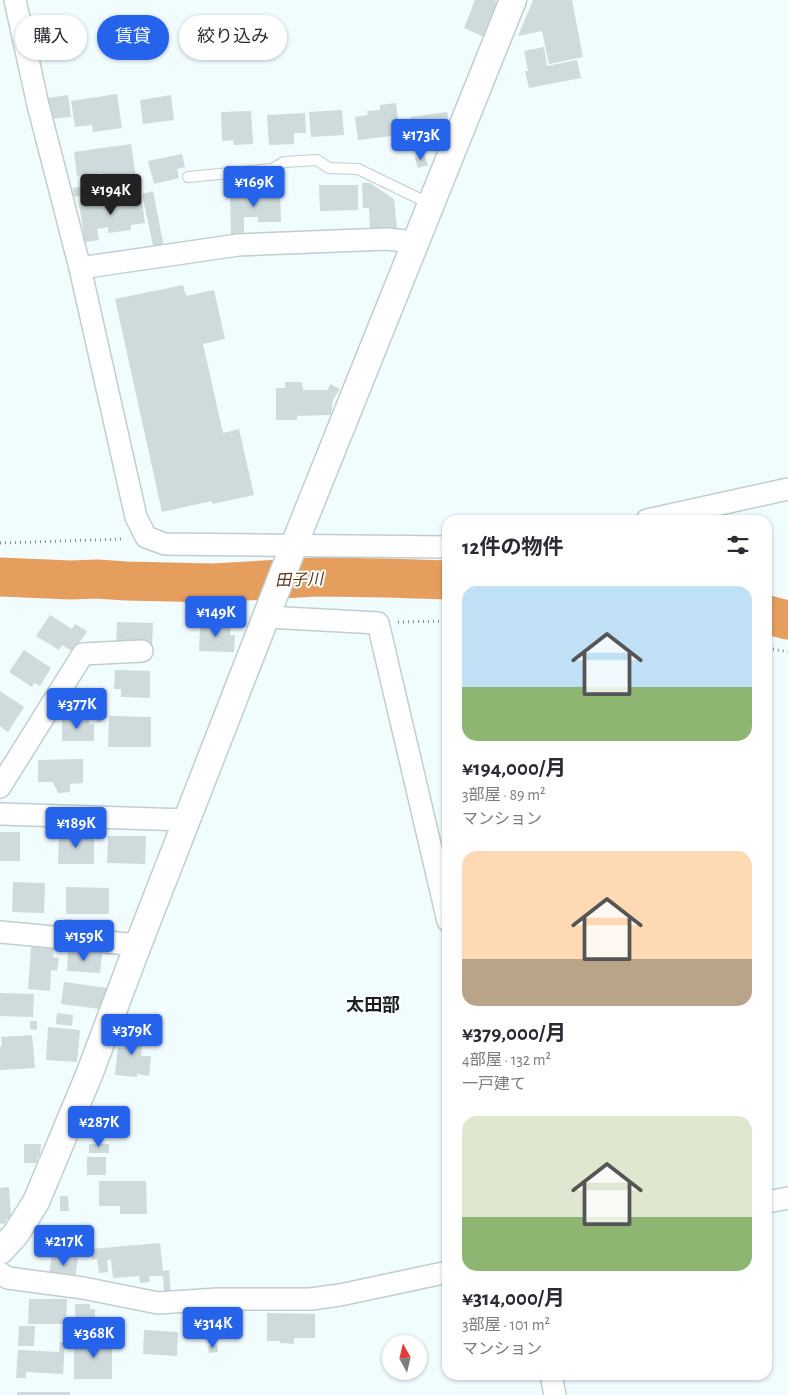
<!DOCTYPE html>
<html lang="ja">
<meta charset="utf-8">
<style>
:root{--surface:#fff;--page:#f2f2f3;--text:#2b2b33;--muted:#7c7c81;--accent:#2563eb}
body{margin:0;font-family:"Alegreya Sans","Noto Sans JP",sans-serif;background:var(--page);color:var(--text);height:100vh;display:flex;flex-direction:column;font-size:19px;white-space:nowrap}
*{box-sizing:border-box;margin:0}
p{font-size:16px;color:var(--muted)}
.icon{flex:none;width:28px;height:28px;fill:none;stroke:currentColor;stroke-width:2;stroke-linecap:round;stroke-linejoin:round}
.map{position:relative;flex:1;overflow:hidden}
.panel{position:absolute;left:442px;top:515px;width:330px;height:865px;display:flex;flex-direction:column;background:var(--surface);border-radius:15px;box-shadow:0 1px 4px #0004}
.panel>*{flex:none}
.banner{position:absolute;left:15px;top:15px;width:352px;height:45px;display:flex;gap:10px}
.needle{width:32px;rotate:352deg}
.fabs{position:absolute;left:382px;top:1335px;display:grid;gap:10px}
.fabs a{display:grid;place-items:center;width:45px;height:45px;border-radius:50%;background:var(--surface);box-shadow:0 1px 4px #0004;font-size:25px}
.price{position:absolute;translate:-50% -42px;padding:0 11px;border-radius:5px;background:var(--accent);color:#fff;font-size:16px;line-height:32px;filter:drop-shadow(0 1px 2px #0008)}
.price::after{content:'';position:absolute;left:50%;top:30px;width:15px;height:11px;margin-left:-8px;background:inherit;clip-path:polygon(0 0,100% 0,50% 100%)}
.price.on{background:#222;color:#fff}
ul{padding:0;list-style:none}
li{display:grid;align-content:center;gap:10px;height:265px;padding:0 20px}
li span{display:grid;place-items:center;height:155px;border-radius:15px;color:#555}
li>.icon{margin-inline-start:auto}
span .icon{width:90px;height:90px;fill:#fffc;stroke-width:1}
li b{font-size:21px}
h2{display:flex;justify-content:space-between;align-items:center;height:60px;padding:0 20px;font-size:21px}
.pill{padding:0 18px;border-radius:22px;background:var(--surface);box-shadow:0 1px 4px #0004;font-size:18px;line-height:45px}
.pill.on{background:var(--accent);color:#fff}
.map>svg:first-child{display:block}
.lines{fill:none;stroke-linecap:round;stroke-linejoin:round}
.river{stroke:#e69e5f;stroke-width:39}
.building{fill:#cedadc}
.service-casing{stroke:#c1cdcf;stroke-width:12}
.minor-casing{stroke:#c1cdcf;stroke-width:24}
.tertiary-casing{stroke:#c1cdcf;stroke-width:29}
.path{stroke:#838b8c;stroke-width:3;stroke-dasharray:1 4;stroke-linecap:butt}
.service{stroke:#fff;stroke-width:10}
.minor{stroke:#fff;stroke-width:21}
.tertiary{stroke:#fff;stroke-width:26}
.labels{text-anchor:middle;stroke-width:4;stroke-linejoin:round;paint-order:stroke}
.water-label{font-size:16px;font-style:italic;fill:#54361b;stroke:#fff}
.quarter-label{font-size:18px;font-weight:bold;fill:#1a1f1f;stroke:#fff}
</style>
<div class="map">
<svg width="788" height="1395" viewBox="0 0 788 1395">
<rect width="100%" height="100%" fill="#f1fcff"/>
<g class="lines">
<path class="river" d="M0 577 71 580 97 579 126 581 213 583 316 577 386 578 448 580
M768 615 788 620"/>
</g>
<path class="building" d="M475 0H493L498 2 484 37 464 28Z
M533 0H572L583 57 549 64 542 31 518 36Z
M544 47 547 66 577 60 581 78 529 88 525 71H528L524 51Z
M117 94 122 128 93 132 92 125 75 127 71 101Z
M68 95 71 117 51 119 48 98Z
M171 95 174 120 143 124 140 100Z
M396 103 400 135 358 140 355 117 368 115 367 111 380 110V105Z
M342 110 344 135 311 137 309 112Z
M251 111 253 144 234 145 233 140 222 141 221 112Z
M447 112 449 122H444L445 131 439 132 441 144 414 147 410 117Z
M305 113 306 133H294V144L269 145 267 115Z
M131 144 138 192 106 196 102 173 77 176 74 152Z
M182 154 185 167 177 169 179 178 154 184 148 161Z
M424 154 428 165 418 168 415 158Z
M362 183H370L394 199 397 228 370 229 369 208H363Z
M99 184 100 193 74 197 73 188Z
M319 185H358V210L320 211Z
M280 188 281 222H258V217H244V238H231L230 189Z
M153 191 164 247 154 250 142 194Z
M141 195 145 223 131 225V230L108 233V227L97 229 99 240 85 242 79 204Z
M183 285 186 296 214 290 225 339 203 344 223 433 239 429 254 495 212 504V501L162 512 115 299Z
M285 382H302L303 390H328L330 384 340 389 333 400 331 415 297 416V420H276V388H285Z
M50 615 72 629 75 624 87 631 73 652 62 645 59 650 36 636Z
M117 622 153 623 152 649H116Z
M207 622H217V625L231 626 230 635H235L234 652 199 651 200 627 207 628Z
M24 650 51 668 40 686 34 683 32 687 9 672Z
M115 670 150 671V698L121 697V689H114Z
M85 690 86 704 76 705 75 691Z
M0 691 24 707 8 732 0 726Z
M96 713H102V722H96Z
M109 716 151 717V747H108Z
M89 717V724H94V741H62V718Z
M83 759V783L70 784V792L58 793 53 782H38V760Z
M0 832H20V861H0Z
M59 833 94 834V864H58Z
M108 836H146L145 864 107 863Z
M13 882 45 883 44 913 12 912Z
M66 887 109 888V914H66Z
M64 919H72L71 927H63Z
M31 947 54 948 53 957 59 958 57 971 51 970 50 991 28 989Z
M68 951 102 954 100 973 67 971Z
M64 982 107 988 100 1009 61 1004Z
M0 993 34 994 33 1017 0 1016Z
M57 1013 73 1015 72 1026 56 1024Z
M30 1021H37V1030L30 1029Z
M48 1027 80 1030 77 1062 46 1060Z
M125 1028 144 1030 141 1056H151L149 1076 137 1074V1077L115 1075 118 1047 123 1048Z
M32 1035 35 1068 0 1070V1047L2 1046 1 1037Z
M128 1106 129 1131 96 1132 95 1107Z
M24 1144H41L40 1156H38L37 1163H24Z
M89 1144H109V1153H89Z
M87 1157H106V1175H87Z
M99 1181H146L147 1214H120V1206H99Z
M9 1187 11 1218 6 1219V1223L0 1224V1188Z
M60 1196H68L69 1211H60Z
M160 1243 163 1271 169 1270 171 1293H164L163 1276H149L150 1282 140 1283 139 1276 113 1278 111 1260H107L108 1272 99 1273 97 1259 92 1260 91 1249Z
M52 1254 78 1258 75 1279 49 1275Z
M29 1299H67L66 1324H28Z
M75 1304H90V1309H95V1337H76Z
M267 1313 315 1314V1338H294V1344L280 1343V1341H267Z
M234 1314 235 1329 212 1330 211 1315Z
M19 1326H35L34 1346H18Z
M144 1330 178 1332 177 1356 143 1354Z
M98 1332H107V1337H112V1379H74V1341H83V1346H88V1344H98Z
M60 1342H65L63 1374 26 1372V1378H16L18 1350 59 1352Z
M217 1345 218 1352 209 1353 208 1346Z
M17 1392H70V1395H17Z"/>
<g class="lines">
<g class="service-casing">
<path id="service" d="M188 177 272 169 284 162 317 160 329 168 358 169 420 199 430 202"/>
</g>
<g class="minor-casing">
<path id="minor" d="M15 0 38 105 80 268 136 517 146 537 165 544 448 547
M80 268 238 245 386 239 415 242
M647 520 788 489
M267 617 378 623 448 921
M0 787 83 654 142 651
M0 814 187 820
M0 932 138 945
M768 1202 788 1198
M0 1273 8 1278 83 1288 158 1303 218 1299H311L340 1295 448 1272
M551 1375 555 1395"/>
</g>
<g class="tertiary-casing">
<path id="tertiary" d="M0 1251 15 1235 36 1202 89 1075 138 945 294 545 513 0"/>
</g>
<path class="path" d="M0 543 123 539
M398 622 448 621
M768 648 788 652"/>
<use href="#service" class="service"/>
<use href="#minor" class="minor"/>
<use href="#tertiary" class="tertiary"/>
</g>
<g class="labels">
<g class="water-label">
<text transform="translate(299 579) rotate(-2)" y="6">田子川</text>
</g>
<g class="quarter-label">
<text x="373" y="1011">太田部</text>
</g>
</g>
</svg>
<div class="fabs">
<a><svg class="needle" viewBox="-14 -14 28 28"><path d="M0-13l5 13h-10z" fill="#e53935"/><path d="M0 13l5-13h-10z" fill="#7c7c81"/></svg></a>
</div>
<b class="price" style="left:421px;top:161px">¥173K</b>
<b class="price" style="left:254px;top:208px">¥169K</b>
<b class="price on" style="left:111px;top:216px">¥194K</b>
<b class="price" style="left:216px;top:638px">¥149K</b>
<b class="price" style="left:77px;top:730px">¥377K</b>
<b class="price" style="left:76px;top:849px">¥189K</b>
<b class="price" style="left:84px;top:962px">¥159K</b>
<b class="price" style="left:132px;top:1056px">¥379K</b>
<b class="price" style="left:99px;top:1148px">¥287K</b>
<b class="price" style="left:64px;top:1267px">¥217K</b>
<b class="price" style="left:213px;top:1349px">¥314K</b>
<b class="price" style="left:94px;top:1359px">¥368K</b>
<div class="banner">
<a class="pill">購入</a>
<a class="pill on">賃貸</a>
<a class="pill">絞り込み</a>
</div>
<section class="panel">
<h2>12件の物件<svg class="icon" aria-label="filters" viewBox="0 0 24 24"><path d="M4 7h16M4 17h16"/><circle cx="9" cy="7" r="2"/><circle cx="15" cy="17" r="2"/></svg></h2>
<ul>
<li><span style="background:linear-gradient(#bfe0f5 65%,#8fb573 0)"><svg class="icon" aria-label="home" viewBox="0 0 24 24"><path d="M3 11l9-7 9 7M6 9v11h12V9"/></svg></span><div><b>¥194,000/月</b><p>3部屋 · 89 m²</p><p>マンション</p></div></li>
<li><span style="background:linear-gradient(#ffd9b3 70%,#b9a48a 0)"><svg class="icon" aria-label="home" viewBox="0 0 24 24"><path d="M3 11l9-7 9 7M6 9v11h12V9"/></svg></span><div><b>¥379,000/月</b><p>4部屋 · 132 m²</p><p>一戸建て</p></div></li>
<li><span style="background:linear-gradient(#dfe7d0 65%,#8fb573 0)"><svg class="icon" aria-label="home" viewBox="0 0 24 24"><path d="M3 11l9-7 9 7M6 9v11h12V9"/></svg></span><div><b>¥314,000/月</b><p>3部屋 · 101 m²</p><p>マンション</p></div></li>
</ul>
</section>
</div>
